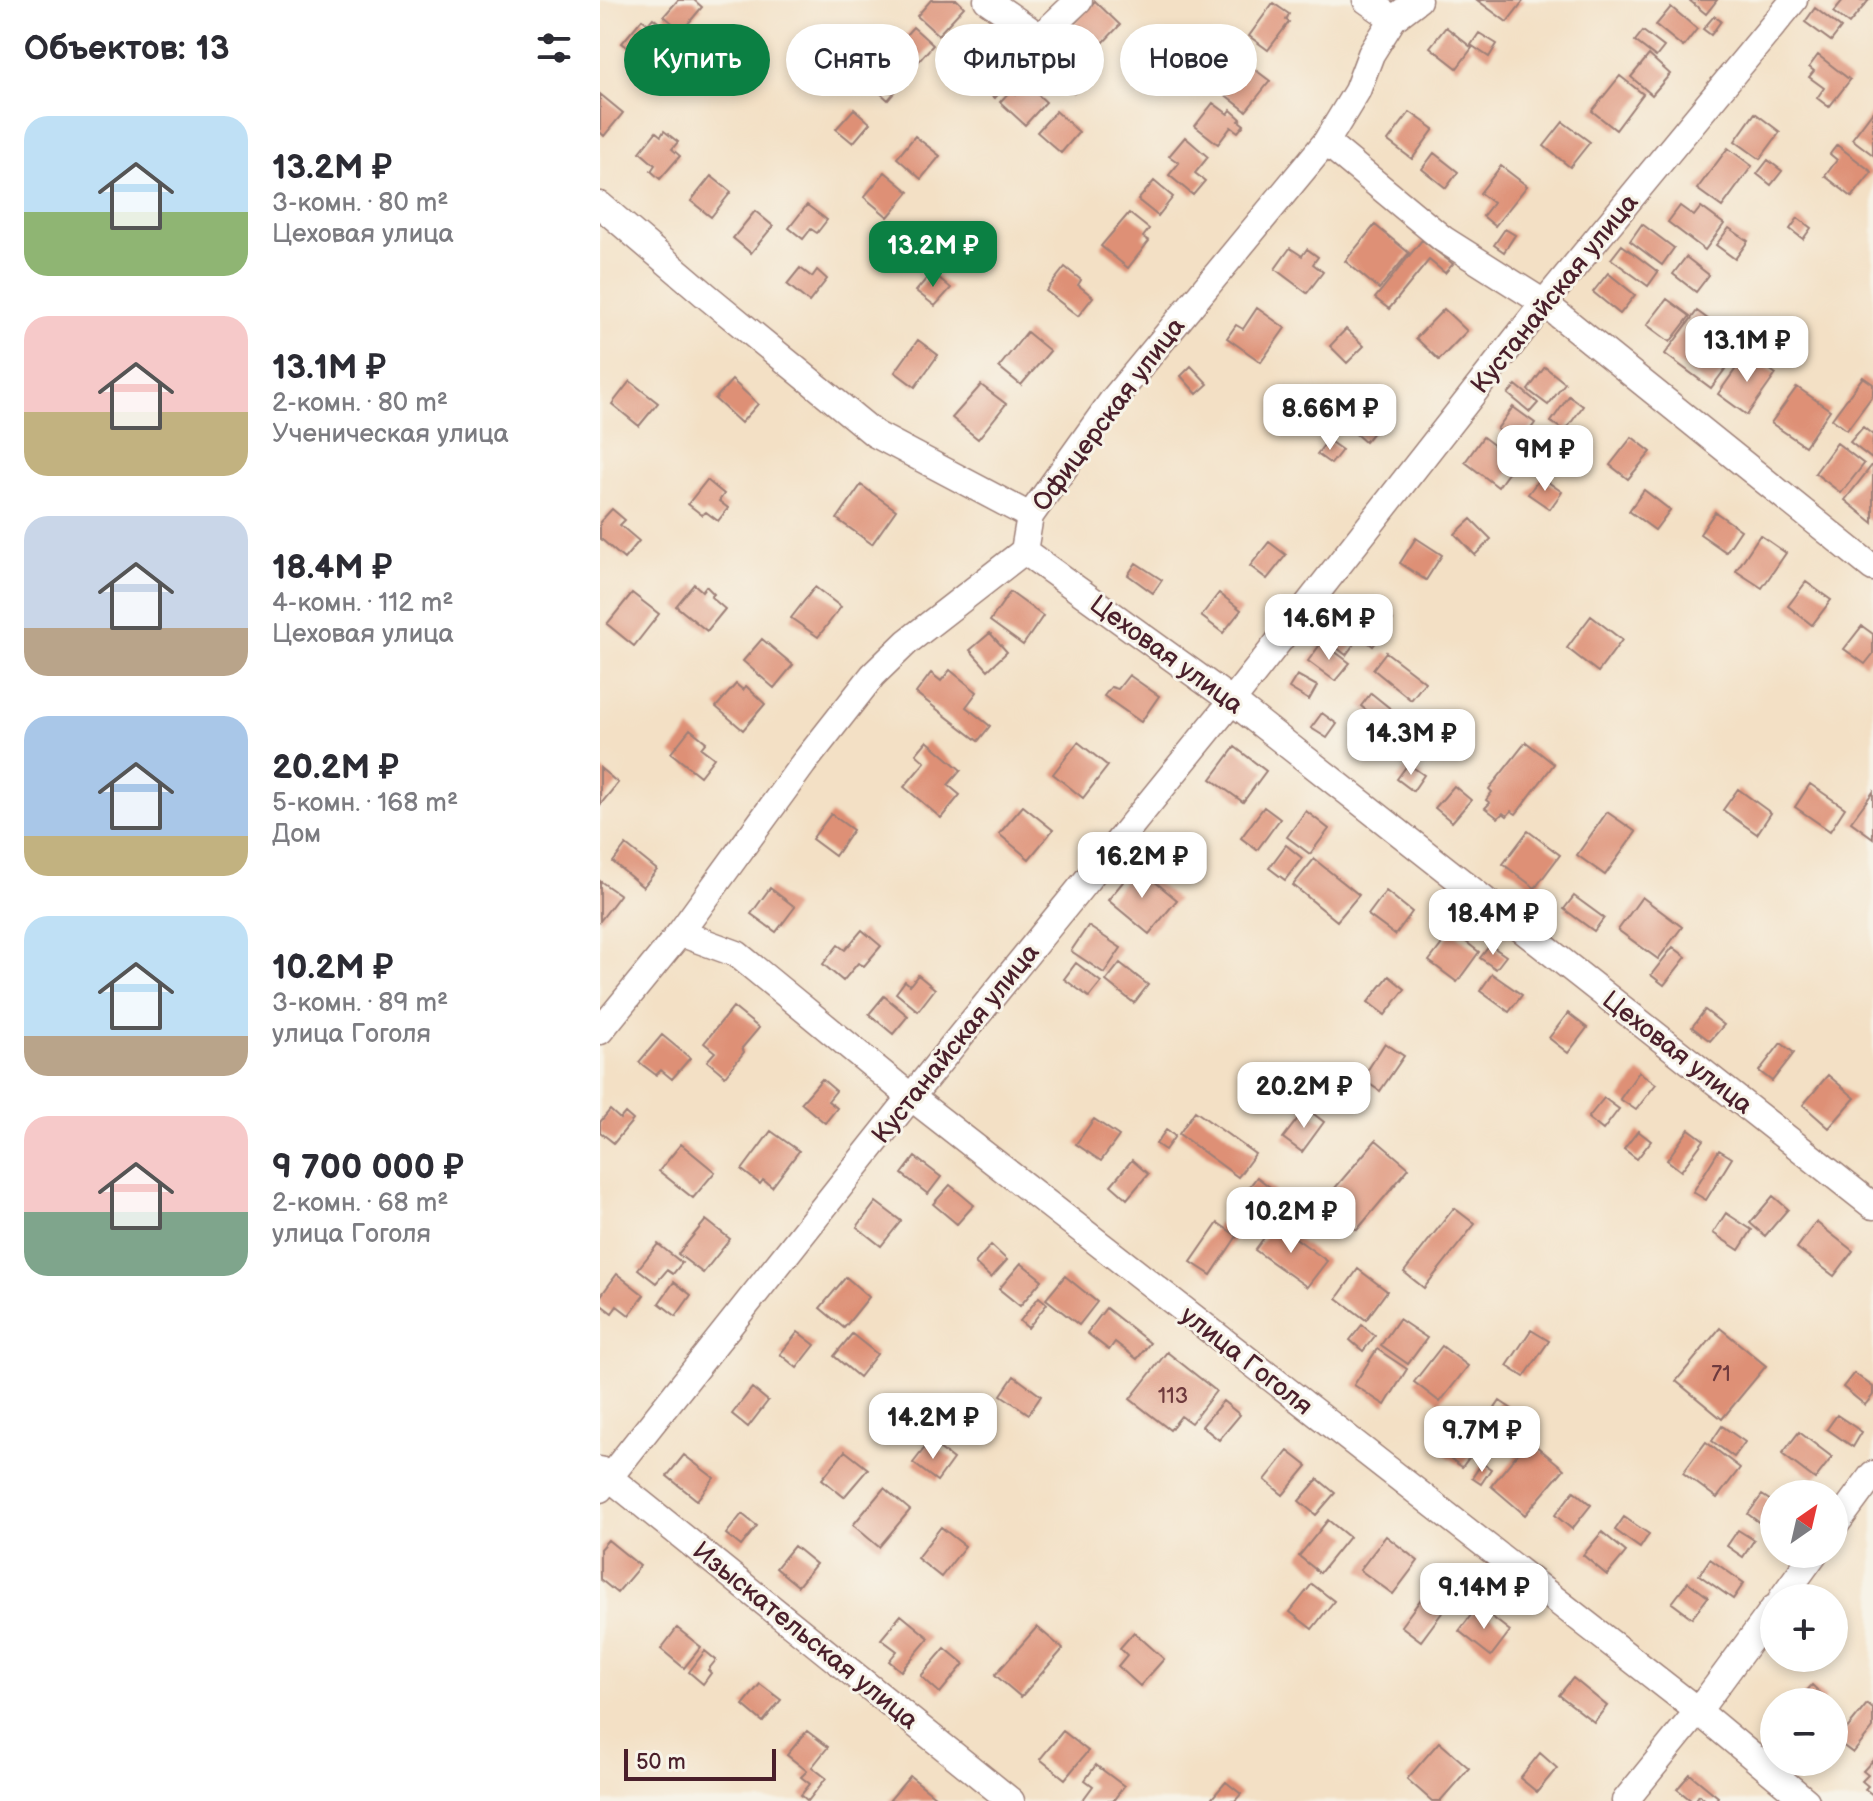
<!DOCTYPE html>
<html lang="ru">
<meta charset="utf-8">
<style>
:root{--surface:#fff;--page:#f2f2f3;--text:#2b2b33;--muted:#7c7c81;--accent:#0b8043}
body{margin:0;font-family:"Balsamiq Sans",sans-serif;background:var(--page);color:var(--text);height:100vh;display:flex;flex-direction:column;font-size:30px;white-space:nowrap}
*{box-sizing:border-box;margin:0}
p{font-size:26px;color:var(--muted)}
.icon{flex:none;width:44px;height:44px;fill:none;stroke:currentColor;stroke-width:2;stroke-linecap:round;stroke-linejoin:round}
.map{position:relative;flex:1;overflow:hidden}
.side{display:flex;flex-direction:column;background:var(--surface);width:600px}
.side>*{flex:none}
.top-card{position:absolute;left:24px;top:24px;width:760px;height:72px;display:flex;gap:16px}
.needle{width:52px;rotate:34deg}
.fabs{position:absolute;left:1160px;top:1480px;display:grid;gap:16px}
.fabs a{display:grid;place-items:center;width:88px;height:88px;border-radius:50%;background:var(--surface);box-shadow:0 4px 12px #0003;font-size:40px}
.scale{position:absolute;left:24px;bottom:20px;width:152px;box-sizing:border-box;padding-left:8px;border:4px solid #4a1f2b;border-top:0;font-size:22px;line-height:28px;white-space:nowrap;color:#4a1f2b;-webkit-text-stroke:6px #f7f3e8;paint-order:stroke}
.price{position:absolute;translate:-50% -68px;padding:0 18px;border-radius:16px;background:#fff;color:#222;font-size:26px;line-height:52px;filter:drop-shadow(0 2px 4px #0008)}
.price::after{content:'';position:absolute;left:50%;top:48px;width:24px;height:18px;margin-left:-12px;background:inherit;clip-path:polygon(0 0,100% 0,50% 100%)}
.price.current{background:var(--accent);color:#fff}
ul{padding:0;list-style:none}
li{display:flex;align-items:center;gap:24px;height:200px;padding:0 24px}
li span{display:grid;place-items:center;flex:none;width:224px;height:160px;border-radius:24px;color:#555}
li>.icon{margin-inline-start:auto}
span .icon{width:96px;height:96px;fill:#fffc;stroke-width:1}
li b{font-size:34px}
h2{display:flex;justify-content:space-between;align-items:center;height:96px;padding:0 24px;font-size:34px}
.tag{padding:0 28px;border-radius:36px;background:var(--surface);box-shadow:0 4px 12px #0003;font-size:28px;line-height:72px}
.tag.current{background:var(--accent);color:#fff}
main{display:flex;flex:1;min-height:0}
.map>svg:first-child{display:block}
.building{fill:#de9076}
.lines{fill:none;stroke-linecap:round;stroke-linejoin:round}
.minor-casing{stroke:#9e8078;stroke-width:29}
.minor{stroke:#fff;stroke-width:26}
.labels{text-anchor:middle;stroke-width:6;stroke-linejoin:round;paint-order:stroke}
.number-label{font-size:22px;fill:#6f3b3e}
.street-label{font-size:26px;fill:#4a1f2b;stroke:#f7f3e8}
</style>
<main>
<section class="side">
<h2>Объектов: 13<svg class="icon" aria-label="filters" viewBox="0 0 24 24"><path d="M4 7h16M4 17h16"/><circle cx="9" cy="7" r="2"/><circle cx="15" cy="17" r="2"/></svg></h2>
<ul>
<li><span style="background:linear-gradient(#bfe0f5 60%,#8fb573 0)"><svg class="icon" aria-label="home" viewBox="0 0 24 24"><path d="M3 11l9-7 9 7M6 9v11h12V9"/></svg></span><div><b>13.2M ₽</b><p>3-комн. · 80 m²</p><p>Цеховая улица</p></div></li>
<li><span style="background:linear-gradient(#f6c9c9 60%,#c2b280 0)"><svg class="icon" aria-label="home" viewBox="0 0 24 24"><path d="M3 11l9-7 9 7M6 9v11h12V9"/></svg></span><div><b>13.1M ₽</b><p>2-комн. · 80 m²</p><p>Ученическая улица</p></div></li>
<li><span style="background:linear-gradient(#c9d6e8 70%,#b9a48a 0)"><svg class="icon" aria-label="home" viewBox="0 0 24 24"><path d="M3 11l9-7 9 7M6 9v11h12V9"/></svg></span><div><b>18.4M ₽</b><p>4-комн. · 112 m²</p><p>Цеховая улица</p></div></li>
<li><span style="background:linear-gradient(#a9c7e8 75%,#c2b280 0)"><svg class="icon" aria-label="home" viewBox="0 0 24 24"><path d="M3 11l9-7 9 7M6 9v11h12V9"/></svg></span><div><b>20.2M ₽</b><p>5-комн. · 168 m²</p><p>Дом</p></div></li>
<li><span style="background:linear-gradient(#bfe0f5 75%,#b9a48a 0)"><svg class="icon" aria-label="home" viewBox="0 0 24 24"><path d="M3 11l9-7 9 7M6 9v11h12V9"/></svg></span><div><b>10.2M ₽</b><p>3-комн. · 89 m²</p><p>улица Гоголя</p></div></li>
<li><span style="background:linear-gradient(#f6c9c9 60%,#7fa58c 0)"><svg class="icon" aria-label="home" viewBox="0 0 24 24"><path d="M3 11l9-7 9 7M6 9v11h12V9"/></svg></span><div><b>9 700 000 ₽</b><p>2-комн. · 68 m²</p><p>улица Гоголя</p></div></li>
</ul>
</section>
<div class="map">
<svg width="1273" height="1801" viewBox="0 0 1273 1801">
<rect width="100%" height="100%" fill="#f7f3e8"/>
<filter id="ink" filterUnits="userSpaceOnUse"><feTurbulence type="fractalNoise" baseFrequency=".0125" numOctaves="2"/><feDisplacementMap in="SourceGraphic" scale="16" xChannelSelector="R" yChannelSelector="G"/><feConvolveMatrix kernelMatrix="1 2 1 2 8 2 1 2 1" color-interpolation-filters="sRGB"/></filter>
<filter id="wash" filterUnits="userSpaceOnUse"><feTurbulence type="fractalNoise" baseFrequency=".006" numOctaves="4" result="noise"/><feDisplacementMap in="SourceGraphic" scale="32" xChannelSelector="R" yChannelSelector="G"/><feGaussianBlur stdDeviation="1.8" result="paint"/><feColorMatrix in="noise" values="0 0 0 0 0 0 0 0 0 0 0 0 0 0 0 0 0 1.4 0 .05"/><feComposite in="paint" operator="in"/></filter>
<g filter="url(#wash)">
<rect width="100%" height="100%" fill="#f3e0c5"/>
<g id="blocks">
<path class="building" d="M78 0H94L102 7 82 31 64 16Z
M331 0H357L364 7 338 35 317 16Z
M877 0H924L907 22Z
M1089 0H1117L1106 14Z
M1243 0H1269L1249 24 1233 12Z
M495 1 520 25 498 48 473 25Z
M673 3 689 14 686 20 689 22 668 50 649 36Z
M1071 7 1097 29 1083 47 1056 25Z
M1215 8 1241 28 1231 41 1205 22Z
M1114 16 1121 21 1111 35 1103 29Z
M53 18 74 34 53 60 40 50 35 53 22 43 42 19 48 24Z
M390 23 419 48 408 61 419 70 395 98 360 69 380 45 377 39Z
M313 27 333 45 310 71 290 53Z
M846 27 872 48 857 68 830 47Z
M464 31 492 58 484 67 491 74 474 93 438 58Z
M1043 31 1064 47 1056 57 1035 41Z
M879 33 897 44 889 57 871 45Z
M1049 55 1070 74 1052 95 1031 77Z
M1218 55 1250 80 1229 107 1217 98 1224 88 1209 77 1214 71 1209 67Z
M637 56 670 81 646 111 614 86Z
M281 61 304 81 288 100 265 79Z
M1020 76 1043 94 1016 130 992 111Z
M425 83 446 102 425 125 400 102 411 90 416 94Z
M0 94 23 113 4 136 0 132Z
M613 103 628 114 631 110 641 119 639 121 644 125 638 132 631 127 618 144 595 126Z
M254 109 270 123 253 143 236 129Z
M456 111 479 132 461 153 437 132Z
M1273 111V155L1252 139Z
M810 112 834 129 812 159 788 141Z
M1155 113 1180 132 1160 159 1135 141Z
M963 122 990 142 970 167 944 146Z
M64 131 78 142 72 149 80 156 60 179 51 171 55 165 40 152 56 132 61 136Z
M315 136 340 156 321 179 297 158Z
M585 137 608 157 595 173 605 181 593 195 569 175 579 163 569 156Z
M1237 145 1272 172 1252 197 1225 176 1237 160 1230 154Z
M1128 148 1152 166 1122 207 1097 189Z
M834 153 858 172 846 188 822 169Z
M1168 160 1182 171 1171 185 1157 174Z
M901 166 927 186 895 226 883 216 893 203 880 193Z
M285 172 309 192 288 217 264 197Z
M111 176 131 192 111 217 91 201Z
M554 181 573 197 558 216 538 200Z
M207 205 227 220 217 233 211 229 203 239 189 228Z
M1080 206 1094 216 1101 207 1124 224 1105 250 1068 222Z
M155 211 173 226 151 253 133 238Z
M529 213 549 229 543 237 549 241 528 268 501 246Z
M1198 218 1211 228 1203 239 1190 229Z
M1042 224 1074 248 1062 265 1030 241Z
M775 225 809 253 779 289 745 261Z
M1129 228 1148 241 1135 259 1116 245Z
M905 229 915 235 904 252 894 245Z
M822 240 853 264 845 273 829 260 789 309 775 298Z
M1022 245 1058 272 1048 286 1011 259Z
M690 248 702 256 707 249 718 257 713 264 723 272 707 293 675 269Z
M1086 257 1109 275 1096 292 1073 274Z
M465 267 481 280 478 285 493 297 478 316 446 291Z
M200 268 212 277 217 270 227 279 209 302 187 284Z
M332 272 351 288 335 306 316 291Z
M1008 273 1035 295 1020 314 993 292Z
M1067 299 1090 316 1070 342 1047 325Z
M657 308 685 328 661 362 627 338 636 325 643 329Z
M844 309 867 331 839 360 816 338Z
M1097 311 1143 345 1111 388 1065 354Z
M746 329 764 346 747 363 730 346Z
M427 332 450 351 421 385 399 367Z
M318 340 338 355 315 387 295 372Z
M1147 353 1176 374 1147 415 1118 394Z
M591 366 608 384 597 394 581 376Z
M945 367 965 383 948 405 928 390Z
M1263 377 1273 384V395L1247 430 1232 419Z
M132 380 158 404 141 423 115 399Z
M30 381 58 403 39 426 12 404Z
M381 385 406 404 378 439 352 418Z
M916 385 938 403 930 412 908 394Z
M1197 387 1230 410 1205 446 1171 423Z
M969 396 983 406 965 431 951 422Z
M760 400 783 420 765 442 742 422Z
M913 407 935 423 919 445 897 429Z
M1263 427 1273 435 1272 459 1250 442Z
M883 437 916 462 898 487 865 462Z
M1032 437 1051 452 1028 479 1010 465Z
M728 440 742 450 731 464 717 454Z
M1237 443 1264 464 1241 493 1215 473Z
M926 444 954 464 949 471 921 451Z
M1273 464V523L1245 500Z
M941 477 962 492 950 509 928 494Z
M107 480 124 494 119 501 128 508 118 521 106 512 102 515 88 504Z
M261 485 296 510 272 544 237 519Z
M1044 490 1070 510 1055 530 1029 511Z
M12 509 25 520 20 525 39 541 24 559 0 538V522Z
M1115 512 1141 530 1126 552 1100 534Z
M871 519 891 539 875 555 855 534Z
M1160 535 1186 553 1162 588 1136 571Z
M816 538 842 555 826 580 800 563Z
M669 542 686 555 667 579 650 566Z
M536 563 562 580 553 593 528 575Z
M1206 582 1231 600 1212 625 1188 606Z
M94 584 102 591 106 586 114 594 111 597 125 609 107 631 76 606Z
M215 587 241 607 218 637 191 618Z
M410 592 443 616 423 645 390 621Z
M32 593 59 614 34 646 7 624Z
M619 593 641 610 623 633 601 616Z
M764 598 793 620 773 646 745 624Z
M991 616 1022 640 998 672 967 648Z
M1262 626 1273 634V654L1265 664 1244 649Z
M734 628 754 644 746 655 726 639Z
M390 633 407 652 388 670 370 650Z
M162 639 193 665 174 688 143 661Z
M722 642 750 663 735 681 708 661Z
M786 652 825 682 811 700 773 669Z
M350 670 377 692 366 707 390 726 378 741 316 693 331 673 341 681Z
M529 675 559 696 541 722 504 696 511 687 518 689Z
M697 675 717 686 709 700 689 688Z
M136 684 143 690 146 686 165 704 143 730 116 707Z
M771 693 802 718 792 731 761 706Z
M722 713 737 724 727 738 711 728Z
M90 729 106 742 101 748 114 758 100 776 71 753Z
M327 741 361 770 348 785 360 795 341 818 304 787 325 762 316 754Z
M478 742 508 766 483 798 453 774Z
M926 742 954 764 916 814 911 811 907 816 903 813 898 818 885 808 890 803 886 800 892 792 889 789Z
M635 747 666 771 643 802 611 779Z
M808 764 824 775 813 791 797 779Z
M0 768 18 783 0 805Z
M1210 784 1245 808 1230 831 1195 807Z
M854 786 871 800 852 822 835 808Z
M1138 789 1171 813 1157 834 1123 810Z
M1273 792V838L1251 822Z
M423 806 453 830 429 859 399 834Z
M664 807 680 819 657 850 641 838Z
M706 811 729 829 710 854 687 837Z
M1007 812 1036 832 1005 875 977 855Z
M231 814 253 830 235 856 212 839Z
M928 831 960 855 935 888 903 864Z
M26 845 57 870 43 887 13 862Z
M686 845 702 858 685 880 669 868Z
M714 859 759 895 737 921 693 885Z
M536 866 577 900 549 934 508 900Z
M0 881 20 895 0 921Z
M170 888 195 907 176 932 151 914Z
M786 891 812 912 795 935 768 915Z
M974 896 1004 918 994 931 964 909Z
M1042 897 1082 927 1058 959 1018 930Z
M488 926 521 948 504 973 471 951Z
M262 930 281 946 264 966 258 963 243 981 223 964 238 945 245 950Z
M852 931 879 952 857 982 829 961Z
M890 945 906 956 896 969 880 958Z
M1073 947 1086 957 1064 985 1051 975Z
M476 963 501 982 489 997 464 979Z
M520 963 548 985 534 1003 506 981Z
M892 974 922 995 909 1012 880 991Z
M318 975 335 989 318 1011 296 993 305 981 310 985Z
M789 976 805 989 785 1015 768 1002Z
M284 996 308 1016 293 1034 269 1014Z
M133 1007 159 1028 142 1048 144 1052 125 1076 107 1061 115 1052 104 1043Z
M1105 1010 1124 1025 1110 1041 1092 1027Z
M968 1013 987 1028 968 1053 949 1038Z
M62 1035 90 1058 72 1079 61 1070 56 1075 39 1062Z
M785 1043 804 1056 780 1091 762 1079Z
M1181 1043 1194 1053 1172 1081 1159 1071Z
M1039 1072 1056 1084 1036 1110 1020 1099Z
M1228 1075 1255 1098 1229 1128 1203 1105Z
M222 1079 236 1091 228 1101 237 1108 225 1123 201 1103Z
M1004 1098 1019 1109 1003 1130 988 1118Z
M706 1108 724 1122 702 1152 683 1138Z
M10 1110 20 1119 25 1113 33 1120 14 1143 0 1132V1122Z
M595 1111 655 1154 638 1177 579 1134Z
M494 1119 519 1136 501 1161 476 1144Z
M1089 1129 1104 1140 1081 1171 1067 1160Z
M566 1130 575 1136 565 1150 556 1144Z
M171 1131 199 1151 172 1187 163 1180 160 1184 142 1170Z
M1038 1131 1051 1141 1037 1159 1024 1149Z
M776 1140 809 1168 757 1230 723 1202Z
M81 1144 115 1172 93 1198 59 1171Z
M1119 1150 1132 1158 1106 1200 1093 1192Z
M315 1157 341 1177 328 1194 302 1174Z
M532 1160 548 1174 527 1199 511 1185Z
M657 1177 675 1191 652 1221 634 1207Z
M350 1185 374 1205 357 1224 333 1204Z
M1173 1196 1188 1209 1165 1236 1150 1223Z
M276 1202 301 1221 281 1246 257 1227Z
M854 1208 875 1224 824 1288 804 1272Z
M1126 1213 1152 1230 1139 1250 1113 1233Z
M106 1220 130 1239 103 1273 78 1254Z
M1216 1222 1253 1251 1234 1276 1197 1248Z
M618 1223 637 1236 611 1275 591 1262Z
M675 1223 727 1261 707 1287 655 1250Z
M58 1244 82 1263 73 1274 67 1270 56 1283 38 1269Z
M391 1245 407 1260 391 1278 375 1263Z
M421 1263 442 1280 420 1306 399 1289Z
M758 1269 787 1291 766 1320 737 1298Z
M17 1274 44 1295 29 1315 17 1306 12 1313 0 1304V1297Z
M465 1276 497 1302 479 1325 446 1299Z
M246 1277 269 1297 244 1328 220 1308Z
M74 1282 91 1295 76 1316 59 1303Z
M439 1297 447 1304 428 1328 420 1321Z
M506 1308 550 1343 537 1359 515 1342 509 1350 487 1333Z
M799 1319 827 1338 808 1364 781 1345Z
M762 1325 775 1336 763 1351 750 1340Z
M1120 1328 1166 1366 1122 1419 1076 1381Z
M931 1330 949 1341 924 1377 907 1366Z
M198 1332 215 1345 197 1368 180 1354Z
M252 1334 277 1354 259 1377 234 1356Z
M842 1346 868 1366 840 1402 814 1382Z
M777 1349 807 1369 785 1405 754 1385Z
M567 1352 616 1391 591 1423 581 1416 570 1430 530 1399Z
M1254 1373 1273 1387V1395L1265 1405 1243 1387Z
M414 1376 441 1396 429 1414 401 1395Z
M152 1388 168 1401 148 1427 132 1414Z
M623 1401 640 1415 619 1440 602 1426Z
M900 1401 924 1417 913 1434 889 1417Z
M869 1410 892 1427 862 1467 839 1450Z
M1237 1415 1262 1432 1253 1447 1227 1429Z
M1122 1426 1145 1442 1134 1457 1112 1441Z
M1199 1432 1232 1457 1215 1479 1182 1454Z
M929 1440 964 1469 925 1515 891 1486Z
M330 1441 353 1459 337 1481 313 1463Z
M1106 1442 1140 1468 1117 1498 1083 1473Z
M245 1451 268 1469 244 1497 222 1479Z
M688 1451 707 1466 683 1495 665 1480Z
M84 1455 114 1478 97 1500 67 1476Z
M882 1463 891 1469 881 1484 872 1478Z
M718 1479 735 1493 716 1515 699 1501Z
M284 1488 310 1510 279 1547 253 1525Z
M974 1491 991 1505 972 1529 955 1515Z
M1162 1495 1174 1503V1514L1165 1527 1148 1514Z
M142 1514 157 1526 141 1546 126 1534Z
M1024 1517 1049 1534 1040 1548 1015 1530Z
M728 1520 749 1537 720 1573 699 1556Z
M341 1527 365 1546 341 1577 317 1558Z
M1138 1530 1154 1540 1143 1557 1127 1546Z
M1002 1532 1026 1552 1007 1575 983 1555Z
M786 1536 818 1561 793 1594 760 1570Z
M8 1540 40 1566 17 1593 0 1579V1549Z
M194 1546 216 1564 198 1586 176 1568Z
M1110 1559 1144 1583 1133 1599 1099 1575Z
M1088 1582 1108 1597 1092 1618 1072 1603Z
M712 1584 734 1601 712 1629 690 1612Z
M824 1595 844 1610 821 1641 801 1626Z
M878 1606 910 1631 891 1656 859 1631Z
M301 1615 329 1638 301 1671 289 1661 297 1651 281 1639Z
M437 1627 463 1649 421 1697 395 1675Z
M77 1628 101 1647 84 1668 61 1649Z
M534 1632 564 1659 540 1686 518 1666 527 1655 520 1648Z
M345 1648 364 1664 340 1693 321 1676Z
M105 1651 116 1660 108 1670 111 1673 103 1684 89 1672Z
M973 1678 1007 1706 994 1722 959 1695Z
M160 1684 181 1700 163 1722 143 1705Z
M1212 1685 1226 1698 1223 1702H1197Z
M1267 1704 1273 1709V1728L1253 1753 1237 1741Z
M207 1731 228 1747 212 1767 226 1778 208 1801 201 1795 210 1784 201 1777 207 1771 187 1755Z
M463 1731 488 1751 465 1779 440 1759Z
M839 1742 869 1768 840 1801H832L807 1779Z
M940 1753 957 1768 937 1792 920 1778Z
M1273 1760V1795L1265 1789 1268 1786 1262 1781 1268 1775 1263 1771Z
M496 1765 524 1786 513 1801H482L493 1786 485 1780Z
M1090 1774 1118 1797 1115 1801H1107L1099 1795 1095 1801H1092L1077 1789Z
M310 1776 336 1797 333 1801H289Z
M626 1782 641 1794 635 1801H616L612 1798Z"/>
</g>
</g>
<g filter="url(#ink)">
<use href="#blocks" fill-opacity="0" stroke="#9e8078" stroke-width="2"/>
<g class="lines">
<g class="minor-casing">
<path id="minor" d="M387 0 440 37 479 0
M766 0 793 19
M726 142 843 239 944 303 1273 568
M0 205 109 298 275 434 430 516
M424 551 632 701 1273 1206
M80 933 137 954 311 1097 1098 1711 1206 1801
M0 1031 80 933 203 764 273 675 307 642 424 551 430 516 512 401 726 142 757 91 771 54 793 19 818 0
M0 1470 411 1801
M0 1489 311 1097 632 701 944 303 1194 0
M1234 1527 1273 1474
M1182 1598 1214 1554
M1025 1801 1098 1711 1174 1608"/>
</g>
<use href="#minor" class="minor"/>
</g>
</g>
<g class="labels">
<g class="number-label">
<text x="1121" y="1381">71</text>
<text x="573" y="1403">113</text>
</g>
<g class="street-label">
<text transform="translate(954 293) rotate(-51)" y="9">Кустанайская улица</text>
<text transform="translate(508 414) rotate(-53)" y="9">Офицерская улица</text>
<text transform="translate(567 654) rotate(36)" y="9">Цеховая улица</text>
<text transform="translate(355 1043) rotate(-51)" y="9">Кустанайская улица</text>
<text transform="translate(1078 1052) rotate(38)" y="9">Цеховая улица</text>
<text transform="translate(647 1360) rotate(38)" y="9">улица Гоголя</text>
<text transform="translate(206 1635) rotate(39)" y="9">Изыскательская улица</text>
</g>
</g>
</svg>
<div class="fabs">
<a><svg class="needle" viewBox="-14 -14 28 28"><path d="M0-13l5 13h-10z" fill="#e53935"/><path d="M0 13l5-13h-10z" fill="#7c7c81"/></svg></a>
<a>+</a>
<a>−</a>
</div>
<div class="scale">50 m</div>
<b class="price current" style="left:333px;top:289px">13.2M ₽</b>
<b class="price" style="left:1147px;top:384px">13.1M ₽</b>
<b class="price" style="left:730px;top:452px">8.66M ₽</b>
<b class="price" style="left:945px;top:493px">9M ₽</b>
<b class="price" style="left:729px;top:662px">14.6M ₽</b>
<b class="price" style="left:811px;top:777px">14.3M ₽</b>
<b class="price" style="left:542px;top:900px">16.2M ₽</b>
<b class="price" style="left:893px;top:957px">18.4M ₽</b>
<b class="price" style="left:704px;top:1130px">20.2M ₽</b>
<b class="price" style="left:691px;top:1255px">10.2M ₽</b>
<b class="price" style="left:333px;top:1461px">14.2M ₽</b>
<b class="price" style="left:882px;top:1474px">9.7M ₽</b>
<b class="price" style="left:884px;top:1631px">9.14M ₽</b>
<div class="top-card">
<a class="tag current">Купить</a>
<a class="tag">Снять</a>
<a class="tag">Фильтры</a>
<a class="tag">Новое</a>
</div>
</div>
</main>
